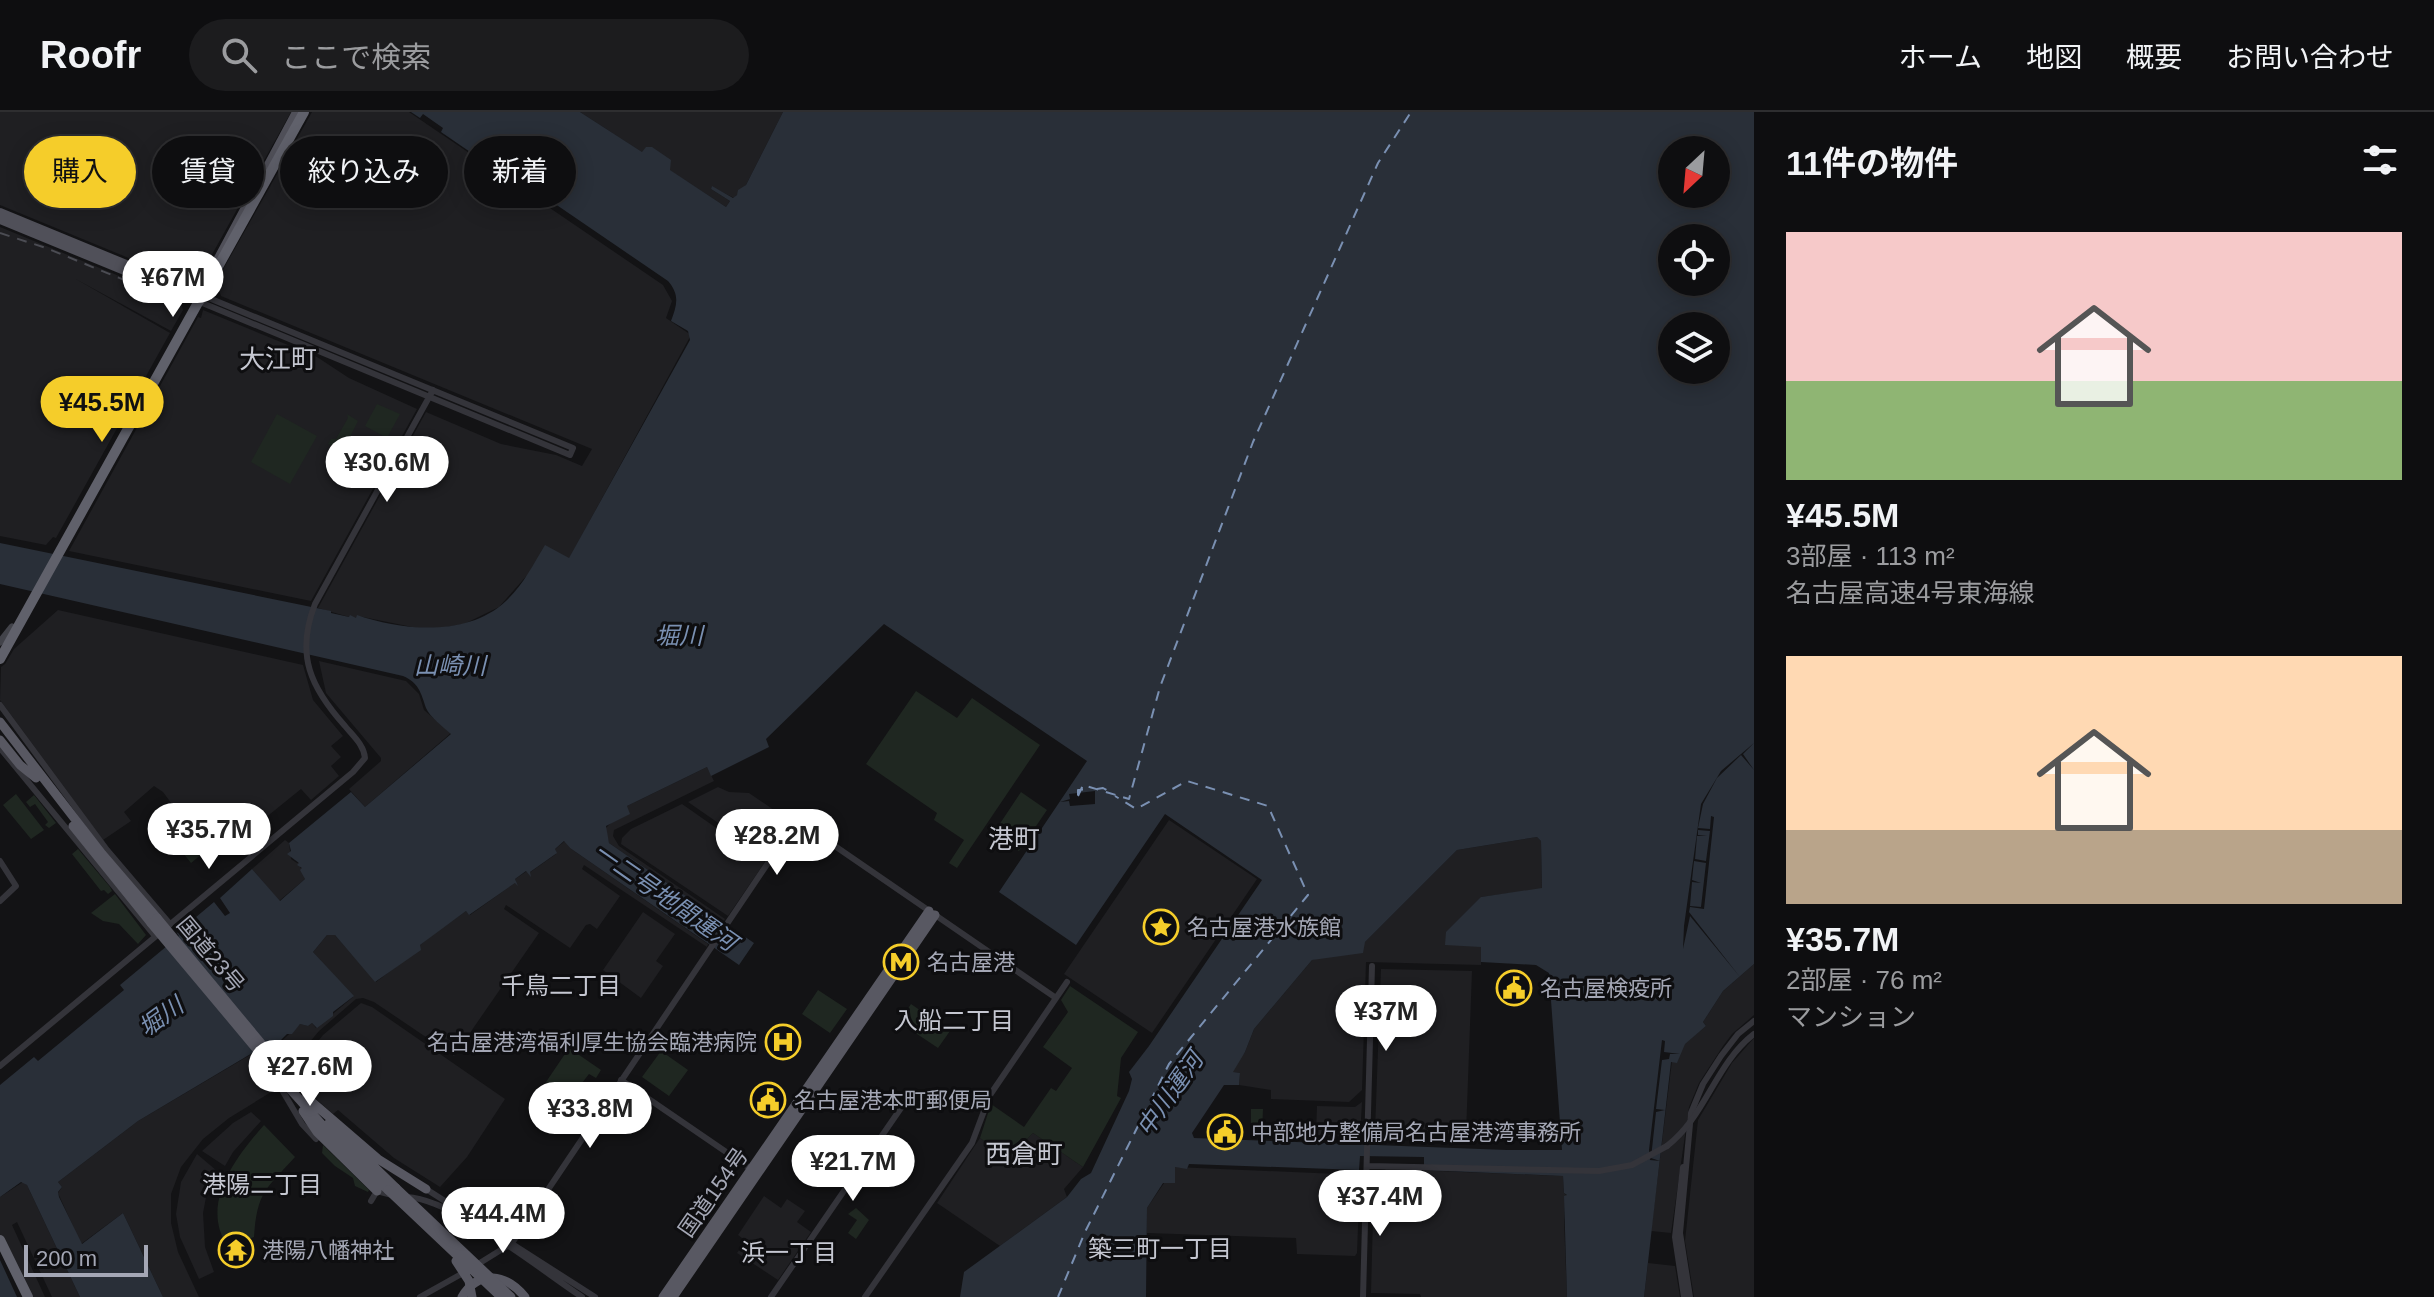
<!DOCTYPE html>
<html lang="ja">
<meta charset="utf-8">
<style>
:root{--surface:#0e0e10;--page:#1c1c1e;--text:#f1f3f6;--muted:#9b9c9f;--line:#2e2e30;--accent:#f5cd2a}
body{margin:0;font-family:Helvetica,"Noto Sans JP",sans-serif;background:var(--page);color:var(--text);height:100vh;display:flex;flex-direction:column;font-size:30px;white-space:nowrap}
*{box-sizing:border-box;margin:0}
p{font-size:26px;color:var(--muted)}
.icon{flex:none;width:44px;height:44px;fill:none;stroke:currentColor;stroke-width:2;stroke-linecap:round;stroke-linejoin:round}
.map{position:relative;flex:1;overflow:hidden}
.sheet{display:flex;flex-direction:column;background:var(--surface);width:680px}
.sheet>*{flex:none}
.guide{position:absolute;left:24px;top:24px;width:760px;height:72px;display:flex;gap:16px}
.needle{width:52px;rotate:206deg}
.fabs{position:absolute;left:1658px;top:24px;display:grid;gap:16px}
.fabs a{display:grid;place-items:center;width:72px;height:72px;border-radius:50%;background:var(--surface);box-shadow:0 4px 20px #0003,0 0 0 2px var(--line);font-size:40px}
.scale{position:absolute;left:24px;bottom:20px;width:124px;box-sizing:border-box;padding-left:8px;border:4px solid #a4a7b5;border-top:0;font-size:22px;line-height:28px;white-space:nowrap;color:#a4a7b5;-webkit-text-stroke:6px #0e0e10;paint-order:stroke}
.price{position:absolute;translate:-50% -68px;padding:0 18px;border-radius:28px;background:#fff;color:#222;font-size:26px;line-height:52px;filter:drop-shadow(0 2px 4px #0008)}
.price::after{content:'';position:absolute;left:50%;top:48px;width:24px;height:18px;margin-left:-12px;background:inherit;clip-path:polygon(0 0,100% 0,50% 100%)}
.price.current{background:var(--accent);color:#111}
ul{padding:0;list-style:none}
li{display:grid;align-content:center;gap:16px;height:424px;padding:0 32px}
li span{display:grid;place-items:center;height:248px;border-radius:0px;color:#555}
li>.icon{margin-inline-start:auto}
span .icon{width:144px;height:144px;fill:#fffc;stroke-width:1}
li b{font-size:34px}
h2{display:flex;justify-content:space-between;align-items:center;height:96px;padding:0 32px;font-size:34px}
.tag{padding:0 28px;border-radius:36px;background:var(--surface);box-shadow:0 4px 20px #0003,0 0 0 2px var(--line);font-size:28px;line-height:72px}
.tag.current{background:var(--accent);color:#111}
header{display:flex;align-items:center;gap:48px;box-sizing:border-box;height:112px;padding:0 40px;background:var(--surface);border-bottom:2px solid var(--line)}
header strong{font-size:38px}
nav{display:flex;gap:44px;margin-inline-start:auto;font-size:28px}
.search{width:560px;height:72px;background:var(--page);display:flex;align-items:center;gap:20px;box-sizing:border-box;padding:0 28px;border-radius:44px;color:var(--muted);font-size:30px}
main{display:flex;flex:1;min-height:0}
.map>svg:first-child{display:block}
.built{fill:#1f1f22}
.green{fill:#1f2721}
.water{fill:#292f38;fill-rule:evenodd}
.pier{fill:#131315;fill-rule:evenodd}
.lines{fill:none;stroke-linecap:round;stroke-linejoin:round}
.ferry{stroke:#7a90b2;stroke-width:2;stroke-dasharray:10 8;stroke-linecap:butt}
.tertiary{stroke:#34343a;stroke-width:6}
.secondary{stroke:#42434a;stroke-width:7}
.primary{stroke:#505059;stroke-width:8}
.trunk{stroke:#585862;stroke-width:9}
.motorway{stroke:#60616b;stroke-width:10}
.rail{stroke:#4b4c53;stroke-width:2;stroke-dasharray:10 8;stroke-linecap:butt}
.tertiary-bridge{stroke:#34343a;stroke-width:6}
.trunk-bridge{stroke:#585862;stroke-width:9}
.motorway-bridge{stroke:#60616b;stroke-width:10}
.labels{text-anchor:middle;stroke-width:6;stroke-linejoin:round;paint-order:stroke}
.poi-label{font-size:22px;fill:#a4a7b5;stroke:#0e0e10;text-anchor:start}
.street-label{font-size:22px;fill:#a4a7b5;stroke:#0e0e10}
.water-label{font-size:24px;font-style:italic;fill:#7a90b2;stroke:#0e0e10}
.neighbourhood-label{font-size:24px;fill:#c5c7d1;stroke:#0e0e10}
.quarter-label{font-size:26px;fill:#c5c7d1;stroke:#0e0e10}
</style>
<header>
<strong>Roofr</strong>
<div class="search"><svg class="icon" aria-label="search" viewBox="0 0 24 24"><circle cx="10" cy="10" r="6"/><path d="M15 15l6 6"/></svg>ここで検索</div>
<nav><a>ホーム</a><a>地図</a><a>概要</a><a>お問い合わせ</a></nav>
</header>
<main>
<div class="map">
<svg width="1754" height="1185" viewBox="0 0 1754 1185">
<rect width="100%" height="100%" fill="#131315"/>
<path class="built" d="M0 0H291L199 166 187 170 0 93Z
M312 0H409L663 173 672 189 666 206 691 223 569 447 530 460 499 495 464 512 440 516H417L358 504 357 507 349 505 318 496 426 300 501 332 556 343 582 354 592 337 221 184 216 170Z
M580 0H783L746 73 737 83 734 86 712 75 711 77 730 89 726 95Z
M0 115 180 189 183 198 171 219 74 166 170 221 56 426 53 425 46 433 0 424Z
M203 198 317 245 349 266 417 297 311 489 69 439 198 205 201 206Z
M58 498 303 553 313 588 343 624 331 634 341 645 331 654 339 664 311 688 301 677 259 711 255 707 242 719 218 691 189 715 163 680 154 674 124 700 131 709 103 728 0 588 1 555 5 552 14 537Z
M319 549 406 569 419 582 424 598 451 621 365 695 349 677 381 649V646L326 581Z
M707 655 714 669 614 718 613 724 619 734 725 807 723 810 609 731 605 717 627 694Z
M718 675 729 680 749 681 774 698 750 733 688 690Z
M682 692 765 750 728 804 621 732 622 726 631 717Z
M1169 708 1257 767 1152 921 1064 862Z
M1537 725 1541 729 1542 777 1481 785V853L1366 850 1362 978 1349 990 1271 987V978L1239 973 1240 961 1229 960 1245 940 1254 917 1312 848 1362 833 1457 738Z
M285 728 289 731 291 747 297 751 302 749 300 756 304 755 305 767 279 789 252 757Z
M565 729 570 736 708 832 707 835 584 753 582 757 620 784 597 817 590 812 586 813 570 836 506 793 504 797 539 821 454 944 374 890 363 886 356 887 319 919 288 956 273 937 300 912 308 914 312 911 316 916 353 885 313 840 327 823H335L376 870 420 836V833L435 821 466 799 470 803 516 770 515 767 527 759 529 761 556 742 555 737Z
M643 800 675 822 656 849 663 854 641 886 603 858Z
M1754 852V903L1732 922 1723 934 1699 971 1689 995 1671 1121 1651 1119 1672 949 1677 950 1684 932 1706 914 1703 910 1723 879Z
M1381 857 1472 859 1466 1022 1375 1019Z
M361 891 372 895 505 987 467 1045 440 1075 394 1046 338 998 333 1002 307 979 292 961 323 923Z
M1754 926V1185H1694L1685 1129 1698 1008 1732 951Z
M255 940 281 974 229 1006 203 1027 181 1055 171 1082V1111L178 1140 199 1185H163L123 1101 81 1132 58 1081 62 1075 58 1070 138 1009Z
M1362 990 1360 1025 1316 1023 1317 994 1355 995Z
M251 1000 261 1009 233 1040 225 1054 202 1039 233 1011Z
M1033 1021 1083 1055 1064 1077 1067 1085 1000 1134 937 1091 980 1026 1008 1046Z
M197 1042 217 1059 207 1080 203 1101 205 1135 214 1160 199 1167 180 1125 176 1102 181 1070Z
M1175 1055 1360 1063 1357 1141 1355 1144 1297 1142 1296 1126 1147 1121V1096Z
M1386 1057 1563 1064 1564 1081 1567 1084H1565L1564 1109 1567 1185H1421L1420 1182 1371 1181 1374 1066Z
M23 1070 27 1073 80 1185H52L17 1110 12 1113 45 1185H33L0 1125V1085Z
M764 1084 781 1096 787 1087 805 1099 797 1110 811 1120 778 1168 737 1141 746 1129 738 1123Z
M1648 1151 1675 1154 1680 1185H1644Z"/>
<path class="green" d="M377 292 400 302 387 326 365 314Z
M277 302 317 324 290 372 251 350Z
M347 302 358 309 345 335 350 342 336 338 337 335 328 332 331 327H336L348 306Z
M916 579 957 606 972 586 1040 633 957 756 949 751 964 728 934 708 937 701 866 652Z
M1021 680 1047 698 1019 739 993 722Z
M16 682 44 718 31 727 3 693Z
M34 683 56 711 49 716 45 713 48 710 35 692 30 695 26 690Z
M196 714 212 734 191 751 175 731Z
M78 737 110 775 112 779 108 782 104 778 101 779 72 742Z
M115 782 146 823 138 832 119 812 103 809 91 801Z
M1070 874 1138 920 1121 946 1117 984 1121 986 1083 1055 1033 1021 1008 1046 980 1026 991 992 1024 1015 1051 976 1056 979 1072 956 1043 935 1068 900 1061 888Z
M818 878 847 897 830 921 802 902Z
M911 892 950 919 938 936 899 910Z
M569 936 601 958 596 966 589 962 582 971 588 987 582 994 576 993 567 987 561 994 547 984 552 975 546 970Z
M661 939 688 958 669 984 642 965Z
M1251 997H1263L1262 1022 1251 1021Z
M264 1013 295 1045C266 1077 257 1080 254 1125L228 1135C199 1092 236 1045 264 1013Z
M323 1033 369 1078 368 1080 355 1074 353 1066 335 1054 322 1041Z
M856 1096 869 1108 856 1127 848 1121 857 1108 848 1102Z"/>
<path class="water" d="M411 0H580L642 40 646 35H652L671 48 670 58 726 95 730 89 711 77 712 74 733 86 737 83 738 78 746 73 783 0H1754V852L1723 879 1703 910 1706 914 1685 932 1677 951 1671 950 1644 1185H1567L1564 1084 1567 1083 1564 1081 1563 1064 1424 1058V1045L1360 1044 1359 1058 1189 1052 1187 1057 1175 1055V1071H1163L1147 1096 1146 1185H960L964 1160 1067 1085 1081 1067 1091 1061 1129 979 1132 967 1129 960 1149 934 1262 768 1165 702 1076 833 999 780 1087 649 884 512 766 627 769 635 711 664 707 655 627 694 630 702 606 714 609 731 754 831 739 853 570 736 564 729 555 737 557 741 530 760 531 765 526 759 515 767 518 774 515 771 469 803 466 799 420 833 421 838 375 870 335 823H327L313 840 354 884 333 900V904L317 916 312 911 308 914 300 912 292 922H287C276 933 273 937 259 946L254 940 138 1009 58 1070 62 1075 58 1080 59 1085 82 1132 123 1101 163 1185H80L27 1073 21 1070 0 1085V973L34 945 38 949 124 878 120 873 179 824 177 821 214 790 225 804 230 801 220 786 252 757 280 789 305 767 300 758 302 756 297 753 299 751 287 742 291 739 289 731 351 680 365 695 451 622C443 615 430 605 426 596 421 581 419 571 403 564L0 472V431L331 499V501L349 505 350 503 356 506 357 503C403 519 468 525 506 489 523 473 533 453 545 433L569 446 690 228 688 219 671 209C677 193 680 183 668 169L498 53 495 57 441 20 443 16 423 2 420 6ZM1672 38H1716V82H1672ZM1672 126H1716V170H1672ZM1672 214H1716V258H1672ZM1537 725 1541 729 1542 776 1481 785 1446 820 1445 833 1481 835V850L1536 853 1549 861 1562 1038H1507L1194 1026 1192 1021 1224 973H1239L1240 961 1233 960 1245 940 1254 917 1312 848 1363 841 1365 830 1457 738Z
M0 1148 17 1185H0Z"/>
<path class="pier" d="M1754 631 1743 642 1754 658 1741 643 1717 666 1703 692 1698 716 1710 717 1711 704 1714 705 1704 797 1690 795 1689 800 1740 865 1690 804 1683 837 1684 814 1701 692 1721 659ZM1698 718 1710 719 1706 749 1695 747 1697 724H1707L1698 723ZM1694 749 1706 751 1701 795 1690 794 1692 770 1701 771 1692 768Z
M1095 679V692L1070 694 1069 689 1060 690 1070 687 1069 682Z
M1662 928 1665 929 1664 940 1680 942H1670L1669 947 1662 948 1656 997 1665 998 1656 1000 1651 1046 1660 1049 1650 1048 1649 1038Z"/>
<g class="lines">
<path class="ferry" d="M1097 677 1103 676 1110 680
M1078 683V678L1091 677
M1078 684 1083 673 1129 687 1160 575 1253 330 1378 51 1411 0
M1058 1185 1085 1120 1169 952 1308 783 1268 694 1187 669 1136 697 1115 684"/>
<path class="tertiary" d="M200 190 570 343 573 336 204 184
M0 593 107 738 170 812
M0 636 155 824
M0 749 16 774 0 789
M0 954 353 660 365 646C364 633 353 624 345 614 311 576 295 543 315 492L433 278
M621 968 751 1057
M282 978 302 1012 316 1027
M1368 1054 1599 1059 1632 1053 1667 1034
M1683 1055 1675 1125 1684 1185
M426 1077 595 1185
M407 1085C453 1087 541 1158 582 1185
M371 1089 377 1079 392 1083
M475 1154 512 1131 797 708 1056 886
M420 1185 465 1160
M771 1185 912 980
M865 1185 972 1031 990 983 1067 870
M1363 1185 1372 854
M1690 1185 1680 1121 1691 1001 1703 972 1721 944 1738 922 1754 909"/>
<path class="secondary" d="M0 530 12 515"/>
<path class="primary" d="M0 100 204 184
M0 108 200 190 202 188
M218 146 296 0"/>
<path class="trunk" d="M0 610 102 742 157 806
M0 628 20 653 36 666
M73 714 151 811
M290 977 342 1035 388 1078
M306 985 378 1047 426 1077
M303 999 317 1020 377 1079
M329 1011 396 1076
M462 1185C479 1157 506 1162 525 1185
M663 1185 929 799
M673 1185 935 803"/>
<path class="motorway" d="M0 1128 28 1185"/>
<path class="rail" d="M0 121 46 136 173 188"/>
<path class="tertiary-bridge" d="M1667 1034C1706 1004 1715 952 1754 922"/>
<path class="trunk-bridge" d="M157 806 295 972
M151 811 290 977
M396 1076 511 1185
M388 1078 501 1185
M456 1149 469 1169 472 1185"/>
<path class="motorway-bridge" d="M0 547 304 0"/>
</g>
<defs>
<g id="sight-ring" transform="scale(1.8)"><circle r="9.5" fill="#0e0e10" stroke="#f5cd2a" stroke-width="1.5"/><path d="M0-6L1.8-2.2L6-1.7L2.9 1.2L3.7 5.4L0 3.3L-3.7 5.4L-2.9 1.2L-6-1.7L-1.8-2.2Z" fill="#f5cd2a"/></g>
<g id="metro-ring" transform="scale(1.8)"><circle r="9.5" fill="#0e0e10" stroke="#f5cd2a" stroke-width="1.5"/><path d="M-5.5 5V-5H-3L0 0L3-5H5.5V5H3V-.5L0 4L-3-.5V5Z" fill="#f5cd2a"/></g>
<g id="civic-ring" transform="scale(1.8)"><circle r="9.5" fill="#0e0e10" stroke="#f5cd2a" stroke-width="1.5"/><path d="M-.6-6.5H3V-4.5H.6V-3L4-1V1h2V6H-6V1h2V-1L-.6-3ZM-1.2 2.5V6h2.4V2.5Z" fill="#f5cd2a"/></g>
<g id="hospital-ring" transform="scale(1.8)"><circle r="9.5" fill="#0e0e10" stroke="#f5cd2a" stroke-width="1.5"/><path d="M-5-5h3v3.5h4V-5h3V5h-3V1.5h-4V5h-3Z" fill="#f5cd2a"/></g>
<g id="temple-ring" transform="scale(1.8)"><circle r="9.5" fill="#0e0e10" stroke="#f5cd2a" stroke-width="1.5"/><path d="M0-6L5-2H3V0L6.5 2.5H4V6H1.5V3h-3V6H-4V2.5H-6.5L-3 0V-2H-5Z" fill="#f5cd2a"/></g>
</defs>
<g fill-rule="evenodd">
<use href="#sight-ring" x="1161" y="815"/>
<use href="#metro-ring" x="901" y="850"/>
<use href="#civic-ring" x="1514" y="876"/>
<use href="#hospital-ring" x="783" y="930"/>
<use href="#civic-ring" x="768" y="988"/>
<use href="#civic-ring" x="1225" y="1020"/>
<use href="#temple-ring" x="236" y="1138"/>
</g>
<g class="labels">
<g class="poi-label">
<text x="1187" y="823">名古屋港水族館</text>
<text x="927" y="858">名古屋港</text>
<text x="1540" y="884">名古屋検疫所</text>
<text x="757" y="938" text-anchor="end">名古屋港湾福利厚生協会臨港病院</text>
<text x="794" y="996">名古屋港本町郵便局</text>
<text x="1251" y="1028">中部地方整備局名古屋港湾事務所</text>
<text x="262" y="1146">港陽八幡神社</text>
</g>
<g class="street-label">
<text transform="translate(211 842) rotate(50)" y="8">国道23号</text>
<text transform="translate(713 1080) rotate(-55)" y="8">国道154号</text>
</g>
<g class="water-label">
<text x="679" y="532">堀川</text>
<text x="450" y="562">山崎川</text>
<text transform="translate(665 785) rotate(35)" y="8">一二号地間運河</text>
<text transform="translate(161 905) rotate(-36)" y="8">堀川</text>
<text transform="translate(1170 982) rotate(-55)" y="8">中川運河</text>
</g>
<g class="neighbourhood-label">
<text x="561" y="882">千鳥二丁目</text>
<text x="954" y="917">入船二丁目</text>
<text x="262" y="1081">港陽二丁目</text>
<text x="1160" y="1145">築三町一丁目</text>
<text x="789" y="1149">浜一丁目</text>
</g>
<g class="quarter-label">
<text x="278" y="256">大江町</text>
<text x="1014" y="736">港町</text>
<text x="1024" y="1051">西倉町</text>
</g>
</g>
</svg>
<div class="fabs">
<a><svg class="needle" viewBox="-14 -14 28 28"><path d="M0-13l5 13h-10z" fill="#e53935"/><path d="M0 13l5-13h-10z" fill="#9b9c9f"/></svg></a>
<a><svg class="icon" aria-label="locate" viewBox="0 0 24 24"><circle cx="12" cy="12" r="6"/><path d="M12 2v4M12 18v4M2 12h4M18 12h4"/></svg></a>
<a><svg class="icon" aria-label="layers" viewBox="0 0 24 24"><path d="M12 4l9 5-9 5-9-5zM3 14l9 5 9-5"/></svg></a>
</div>
<div class="scale">200 m</div>
<b class="price" style="left:173px;top:207px">¥67M</b>
<b class="price current" style="left:102px;top:332px">¥45.5M</b>
<b class="price" style="left:387px;top:392px">¥30.6M</b>
<b class="price" style="left:209px;top:759px">¥35.7M</b>
<b class="price" style="left:777px;top:765px">¥28.2M</b>
<b class="price" style="left:1386px;top:941px">¥37M</b>
<b class="price" style="left:310px;top:996px">¥27.6M</b>
<b class="price" style="left:590px;top:1038px">¥33.8M</b>
<b class="price" style="left:853px;top:1091px">¥21.7M</b>
<b class="price" style="left:1380px;top:1126px">¥37.4M</b>
<b class="price" style="left:503px;top:1143px">¥44.4M</b>
<div class="guide">
<a class="tag current">購入</a>
<a class="tag">賃貸</a>
<a class="tag">絞り込み</a>
<a class="tag">新着</a>
</div>
</div>
<section class="sheet">
<h2>11件の物件<svg class="icon" aria-label="filters" viewBox="0 0 24 24"><path d="M4 7h16M4 17h16"/><circle cx="9" cy="7" r="2"/><circle cx="15" cy="17" r="2"/></svg></h2>
<ul>
<li><span style="background:linear-gradient(#f6c9c9 60%,#8fb573 0)"><svg class="icon" aria-label="home" viewBox="0 0 24 24"><path d="M3 11l9-7 9 7M6 9v11h12V9"/></svg></span><div><b>¥45.5M</b><p>3部屋 · 113 m²</p><p>名古屋高速4号東海線</p></div></li>
<li><span style="background:linear-gradient(#ffd9b3 70%,#b9a48a 0)"><svg class="icon" aria-label="home" viewBox="0 0 24 24"><path d="M3 11l9-7 9 7M6 9v11h12V9"/></svg></span><div><b>¥35.7M</b><p>2部屋 · 76 m²</p><p>マンション</p></div></li>
</ul>
</section>
</main>
